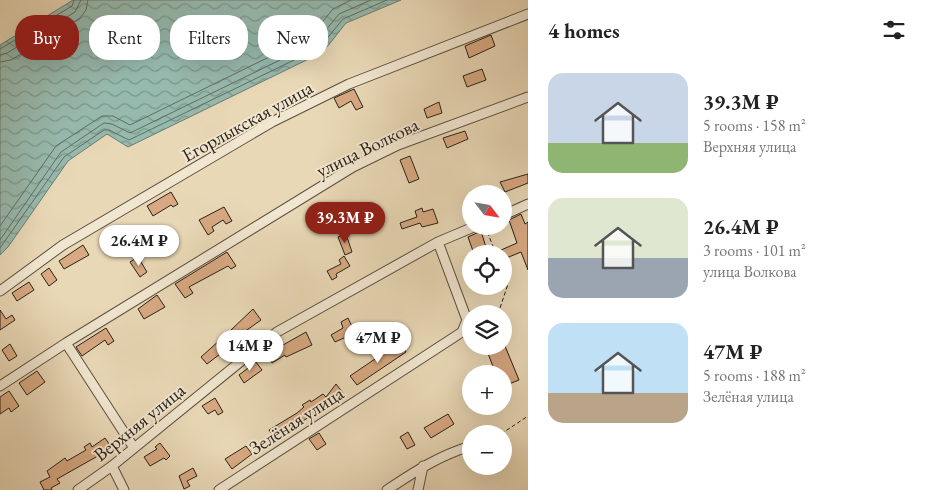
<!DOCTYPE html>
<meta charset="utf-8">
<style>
:root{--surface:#fff;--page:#f2f2f2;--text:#222;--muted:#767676;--accent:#8f2418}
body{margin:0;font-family:"EB Garamond",serif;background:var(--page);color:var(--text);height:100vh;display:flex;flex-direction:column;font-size:19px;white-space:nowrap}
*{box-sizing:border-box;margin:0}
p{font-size:16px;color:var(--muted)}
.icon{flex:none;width:28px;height:28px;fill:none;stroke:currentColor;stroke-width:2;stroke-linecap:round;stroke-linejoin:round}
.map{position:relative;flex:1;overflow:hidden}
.drawer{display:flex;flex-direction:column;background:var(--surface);width:400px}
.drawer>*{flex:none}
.hud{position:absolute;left:15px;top:15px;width:438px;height:45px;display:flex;gap:10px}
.needle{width:32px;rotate:121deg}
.tools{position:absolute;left:462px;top:185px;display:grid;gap:10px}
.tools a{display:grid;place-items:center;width:50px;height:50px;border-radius:50%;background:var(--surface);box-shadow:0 5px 20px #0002;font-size:25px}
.price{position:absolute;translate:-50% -42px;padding:0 11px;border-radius:18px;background:#fff;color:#222;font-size:16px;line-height:32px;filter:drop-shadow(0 1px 2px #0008)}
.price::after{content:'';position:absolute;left:50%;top:30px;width:15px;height:11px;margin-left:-8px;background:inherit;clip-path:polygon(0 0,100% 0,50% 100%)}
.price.current{background:var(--accent);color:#fff}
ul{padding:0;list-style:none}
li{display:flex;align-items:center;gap:15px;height:125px;padding:0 20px}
li span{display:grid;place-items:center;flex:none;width:140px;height:100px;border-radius:15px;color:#555}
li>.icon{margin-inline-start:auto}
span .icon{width:60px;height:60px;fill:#fffc;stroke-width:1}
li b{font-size:21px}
h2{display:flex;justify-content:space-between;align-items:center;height:60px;padding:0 20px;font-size:21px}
.pill{padding:0 18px;border-radius:20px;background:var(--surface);box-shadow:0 5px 20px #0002;font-size:18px;line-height:45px}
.pill.current{background:var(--accent);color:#fff}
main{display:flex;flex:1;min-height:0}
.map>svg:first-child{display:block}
.water{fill:url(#water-waves);stroke:#6b7d72}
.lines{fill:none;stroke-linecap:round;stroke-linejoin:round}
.shore{stroke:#606e63;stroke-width:1}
.building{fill:#d8a982;stroke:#292118}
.minor-casing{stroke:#594f40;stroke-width:11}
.path{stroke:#292118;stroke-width:1;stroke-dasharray:4 2.5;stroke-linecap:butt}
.minor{stroke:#f1e6d0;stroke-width:9}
.labels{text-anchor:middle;stroke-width:4;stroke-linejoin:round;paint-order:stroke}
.street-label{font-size:19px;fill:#292118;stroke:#f1e6d0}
</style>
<main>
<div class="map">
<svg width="528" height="490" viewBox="0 0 528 490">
<defs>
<pattern id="water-waves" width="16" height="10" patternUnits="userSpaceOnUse" patternTransform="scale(1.25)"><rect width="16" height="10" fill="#97baae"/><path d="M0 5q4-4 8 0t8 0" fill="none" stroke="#7b978d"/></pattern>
</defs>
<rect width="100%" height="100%" fill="#e9d8b6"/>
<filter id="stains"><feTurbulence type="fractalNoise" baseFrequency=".004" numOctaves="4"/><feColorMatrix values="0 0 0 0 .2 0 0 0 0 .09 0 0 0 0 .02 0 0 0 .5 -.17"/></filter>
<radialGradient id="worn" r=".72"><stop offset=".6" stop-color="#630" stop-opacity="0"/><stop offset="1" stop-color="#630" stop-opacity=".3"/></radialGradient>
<path class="water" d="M73 0H401L346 23 323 52 128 147 107 134 68 161 8 247 0 255V45Z"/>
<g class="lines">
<path class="shore" d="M0 49 72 6 74 0
M0 55 7 53 75 12 81 0
M0 62 11 60 80 18 86 10 88 0
M0 226 56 146 102 116H113L130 125 310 37 333 9 351 0
M0 240 61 152 104 123 112 124 130 133 315 43 339 14 371 0
M0 248 64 157 104 130H109L129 140 319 48 343 19 387 0"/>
</g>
<path class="building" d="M491 35 495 46 469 58 465 46Z
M482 69 486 80 467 87 463 76Z
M354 89 363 107 356 110 351 101 339 108 334 98Z
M439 102 442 113 427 118 424 109Z
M465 131 468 139 447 148 443 138Z
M410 156 419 179 409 183 400 160Z
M528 174V183L505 192 500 182Z
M171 192 178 204 173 207 171 205 153 216 147 206Z
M224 207 232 221 226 224 223 220 212 227 214 231 208 235 199 220Z
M422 208 423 212 433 209 438 223 422 227 420 223 402 229 400 223 417 217 415 211Z
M521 214 525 224 528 222V270L521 252 504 259V254H492L517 243 509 220Z
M481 231 488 254H474L468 237Z
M346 234 352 252 345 255 338 237Z
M83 245 89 255 64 269 59 261Z
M227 252 236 266 231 269 228 266 189 287 193 293 185 298 175 284Z
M344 256 350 266 336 274 337 277 332 280 327 271 341 264 339 260Z
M138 257 147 272 140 277 130 262Z
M49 268 57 280 49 286 41 274Z
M29 282 34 290 17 301 12 293Z
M157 295 165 307 144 319 138 309Z
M253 309 261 320 240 335 242 337 218 351 220 354 207 364 201 357 220 340 231 334 230 331Z
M0 310 6 319 12 315 15 320 0 330Z
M348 318 355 333 335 342 331 335 343 328 341 322Z
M106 328 114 341 108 345 105 340 82 356 76 347Z
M306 332 312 345 286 357 285 355 272 363 267 354Z
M400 342 406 352 357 385 350 376Z
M10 344 17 356 9 361 2 350Z
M485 346H505L519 380 504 386V374H496Z
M256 362 262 370 244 383 239 375Z
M37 371 45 382 27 395 19 383Z
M336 384 343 393 276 440 269 430 297 413 304 407 302 405 310 400 311 402 323 394 326 397Z
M9 391 19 406 11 412 9 408 0 414V397Z
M215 398 223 412 218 415 215 410 208 414 202 406Z
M448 414 454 424 431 438 424 428Z
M408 432 415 445 407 449 400 437Z
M319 433 326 444 317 450 309 439Z
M105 438 112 448 57 479 60 483 51 488 52 490H44L40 482 50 477 47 471 65 458 67 461 86 450 84 447 90 443 92 447Z
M160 443 170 456 166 460 164 458 150 466 144 457 157 449 155 447Z
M246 446 252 454 232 469 225 459Z
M193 468 197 476 187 481 190 486 184 489 179 476Z"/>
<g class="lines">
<g class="minor-casing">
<path id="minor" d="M504 215 528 204
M0 291 63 245 272 122 349 84 528 14
M66 343 134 448
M0 386 66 343 353 167 398 145 528 97
M112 466 124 490
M78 490 112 466 277 332 438 242 476 226
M219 490 462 332 467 320 438 242
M387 490C414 472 440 455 471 446
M418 490 423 466"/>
</g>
<path class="path" d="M485 226 496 254
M498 314 508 284 504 272
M501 434 528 416"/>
<use href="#minor" class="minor"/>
</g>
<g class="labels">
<g class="street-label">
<text transform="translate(247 121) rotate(-29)" y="7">Егорлыкская улица</text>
<text transform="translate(367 147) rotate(-26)" y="7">улица Волкова</text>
<text transform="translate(296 420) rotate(-33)" y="7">Зелёная улица</text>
<text transform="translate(139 422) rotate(-39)" y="7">Верхняя улица</text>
</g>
</g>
<rect width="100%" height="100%" filter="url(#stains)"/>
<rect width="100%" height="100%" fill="url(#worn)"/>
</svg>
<div class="tools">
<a><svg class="needle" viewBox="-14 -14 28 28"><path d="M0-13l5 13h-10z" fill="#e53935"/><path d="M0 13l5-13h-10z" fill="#767676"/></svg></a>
<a><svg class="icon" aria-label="locate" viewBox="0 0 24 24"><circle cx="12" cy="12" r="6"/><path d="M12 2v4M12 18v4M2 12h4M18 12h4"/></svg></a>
<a><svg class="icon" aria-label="layers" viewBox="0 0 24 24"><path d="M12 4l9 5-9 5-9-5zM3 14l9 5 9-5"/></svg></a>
<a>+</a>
<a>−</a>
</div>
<b class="price current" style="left:345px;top:244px">39.3M ₽</b>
<b class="price" style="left:139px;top:267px">26.4M ₽</b>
<b class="price" style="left:378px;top:364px">47M ₽</b>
<b class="price" style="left:250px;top:372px">14M ₽</b>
<div class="hud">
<a class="pill current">Buy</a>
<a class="pill">Rent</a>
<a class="pill">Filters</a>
<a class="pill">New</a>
</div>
</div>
<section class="drawer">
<h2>4 homes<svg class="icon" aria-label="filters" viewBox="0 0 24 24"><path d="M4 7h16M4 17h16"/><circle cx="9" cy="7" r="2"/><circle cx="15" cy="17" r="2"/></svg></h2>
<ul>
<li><span style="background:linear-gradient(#c9d6e8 70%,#8fb573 0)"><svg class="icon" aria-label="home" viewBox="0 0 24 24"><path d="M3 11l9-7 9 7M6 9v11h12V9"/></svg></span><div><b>39.3M ₽</b><p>5 rooms · 158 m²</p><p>Верхняя улица</p></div></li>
<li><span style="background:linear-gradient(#dfe7d0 60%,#9aa5b1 0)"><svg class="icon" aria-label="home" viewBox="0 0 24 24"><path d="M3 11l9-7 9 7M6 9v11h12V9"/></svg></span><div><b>26.4M ₽</b><p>3 rooms · 101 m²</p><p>улица Волкова</p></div></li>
<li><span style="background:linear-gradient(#bfe0f5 70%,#b9a48a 0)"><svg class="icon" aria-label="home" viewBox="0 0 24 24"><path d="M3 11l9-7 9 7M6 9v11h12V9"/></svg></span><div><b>47M ₽</b><p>5 rooms · 188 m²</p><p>Зелёная улица</p></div></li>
</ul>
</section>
</main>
